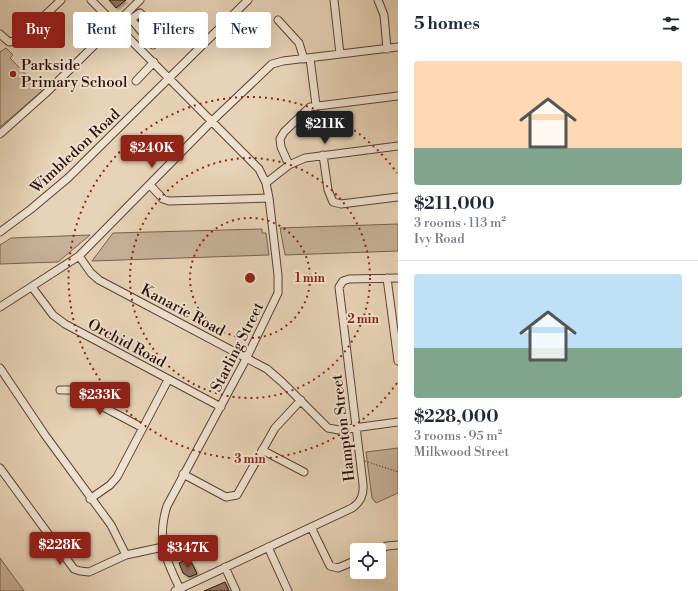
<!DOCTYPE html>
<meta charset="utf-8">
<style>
:root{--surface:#fff;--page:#f2f2f3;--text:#1f2937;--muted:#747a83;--line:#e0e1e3;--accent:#8f2418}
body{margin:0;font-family:"Libre Bodoni",serif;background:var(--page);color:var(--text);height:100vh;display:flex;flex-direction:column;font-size:15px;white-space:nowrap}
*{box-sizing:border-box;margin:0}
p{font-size:13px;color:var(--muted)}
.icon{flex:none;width:22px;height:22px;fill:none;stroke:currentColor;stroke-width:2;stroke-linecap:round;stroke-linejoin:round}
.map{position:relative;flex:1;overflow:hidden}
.drawer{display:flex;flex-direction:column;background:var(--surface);width:300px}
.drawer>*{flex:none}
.top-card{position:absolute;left:12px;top:12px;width:326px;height:36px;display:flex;gap:8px}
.fabs{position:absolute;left:350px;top:543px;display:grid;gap:8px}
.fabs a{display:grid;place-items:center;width:36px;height:36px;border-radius:4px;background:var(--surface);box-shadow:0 4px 16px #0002;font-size:20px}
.price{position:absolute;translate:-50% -34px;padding:0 9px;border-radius:4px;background:var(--accent);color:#fff;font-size:13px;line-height:26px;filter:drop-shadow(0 1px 2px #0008)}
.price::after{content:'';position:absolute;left:50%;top:24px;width:12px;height:9px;margin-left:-6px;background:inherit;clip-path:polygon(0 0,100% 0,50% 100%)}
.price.active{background:#222;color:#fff}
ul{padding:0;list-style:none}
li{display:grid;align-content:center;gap:8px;height:212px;padding:0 16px}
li+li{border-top:1px solid var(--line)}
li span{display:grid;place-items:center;height:124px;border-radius:4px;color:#555}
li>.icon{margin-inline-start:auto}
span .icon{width:72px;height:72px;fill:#fffc;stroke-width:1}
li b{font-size:17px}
h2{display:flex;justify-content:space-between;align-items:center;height:48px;padding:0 16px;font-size:17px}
.chip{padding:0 14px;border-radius:4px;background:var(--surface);box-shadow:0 4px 16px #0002;font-size:14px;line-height:36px}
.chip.active{background:var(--accent);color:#fff}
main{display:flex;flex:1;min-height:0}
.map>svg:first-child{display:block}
.green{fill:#c7b299;stroke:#796150}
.building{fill:#8d7562;stroke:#2b1006;filter:url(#shadow)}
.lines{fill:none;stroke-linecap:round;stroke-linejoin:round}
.minor-casing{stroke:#5a4132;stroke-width:9}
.path{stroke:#2b1006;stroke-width:1;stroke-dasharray:1 2;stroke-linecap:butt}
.minor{stroke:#efe2d0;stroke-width:7}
.ring{fill:none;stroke:#8f2418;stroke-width:2;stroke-dasharray:2 4}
.poi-dot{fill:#8f2418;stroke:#efe2d0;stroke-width:1.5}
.labels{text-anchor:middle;stroke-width:4;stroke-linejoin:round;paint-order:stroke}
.poi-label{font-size:15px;fill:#2b1006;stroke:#efe2d0;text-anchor:start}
.street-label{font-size:15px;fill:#2b1006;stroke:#efe2d0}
.centre{fill:#8f2418;stroke:#efe2d0;stroke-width:2}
.ring-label{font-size:12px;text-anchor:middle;font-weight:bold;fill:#8f2418;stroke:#efe2d0;stroke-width:4;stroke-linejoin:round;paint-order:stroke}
</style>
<main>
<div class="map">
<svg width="398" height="591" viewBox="0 0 398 591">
<defs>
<filter id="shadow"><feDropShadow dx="2" dy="2" stdDeviation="1" flood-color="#0004"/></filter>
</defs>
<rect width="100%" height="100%" fill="#e7d3b7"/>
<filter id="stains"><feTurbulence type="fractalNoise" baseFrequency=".005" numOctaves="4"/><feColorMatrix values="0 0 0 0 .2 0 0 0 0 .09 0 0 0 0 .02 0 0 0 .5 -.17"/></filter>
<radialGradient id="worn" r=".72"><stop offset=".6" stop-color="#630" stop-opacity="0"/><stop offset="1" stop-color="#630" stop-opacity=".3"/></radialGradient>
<path class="green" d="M6 48 13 55 10 58 42 91 0 127V52Z
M398 224V251L285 255 280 228Z
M262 229V233H266L269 255 92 261 113 233Z
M90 235 58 262 0 264V245L11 238Z
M398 448V493L376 503 372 498 366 452Z
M0 558 24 591H0Z"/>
<path class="building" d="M109 0H126L116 8Z
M88 14 100 26 92 34 80 21Z
M139 19 153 31 150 34 138 20Z
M186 560 188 565 192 563 197 574 189 577 183 573 179 563Z
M225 582 229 591H204Z"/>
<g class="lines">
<g class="minor-casing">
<path id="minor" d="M91 0 259 169 266 183 269 198 278 275V293L246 359 167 506C156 541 166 560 181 591
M334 0 340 54
M378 0 384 15 387 49
M278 20 299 43 304 59
M151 24 140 13 131 19 153 45
M0 34 9 42 19 40 61 0
M310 58 316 105
M136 81 154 62
M0 134 46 93 140 0
M323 155 328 190 333 202 341 204 398 197
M289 165 281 147 280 139 284 132 310 107 398 96
M266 183 289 165 305 158 398 146
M150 185 163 199 169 201 269 198
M0 232 31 209 68 178 248 0
M79 256 91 273 99 280 267 369 282 382 328 428 339 430 398 422
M387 278 398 361
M32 287 53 315 65 324 221 407
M0 307 79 256 211 122 272 64 283 61 398 47
M0 368 45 435 111 525 126 555
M60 390H71L143 428
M262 450 304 472
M0 468 74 569 80 571 89 572 126 555 163 547
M183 474 226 497 237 495 275 428 301 400
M90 499 110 485 117 477 168 380
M311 527 330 566 338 568 357 560
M268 547 288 591
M377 550 387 546 398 545
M225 567 236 591
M175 591 352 508C361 502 364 495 363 484L339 287 343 281 349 279 398 278"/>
</g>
<path class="path" d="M365 461 398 472"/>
<use href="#minor" class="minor"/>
</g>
<g class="ring">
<circle cx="250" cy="278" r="60"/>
<circle cx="250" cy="278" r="120"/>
<path d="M397 383A181 181 0 1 1 397 173"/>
</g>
<circle class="poi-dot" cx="13" cy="74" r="4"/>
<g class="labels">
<g class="poi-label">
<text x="21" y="70">Parkside<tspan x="21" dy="17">Primary School</tspan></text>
</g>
<g class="street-label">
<text transform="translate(75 151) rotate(-43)" y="5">Wimbledon Road</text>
<text transform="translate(183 310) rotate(28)" y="5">Kanarie Road</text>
<text transform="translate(127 343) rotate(28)" y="5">Orchid Road</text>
<text transform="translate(237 347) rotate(-63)" y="5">Starling Street</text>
<text transform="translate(343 428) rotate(-97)" y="5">Hampton Street</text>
</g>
</g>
<circle cx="250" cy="278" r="6" class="centre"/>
<g class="ring-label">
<text x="310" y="282">1 min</text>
<text x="363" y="323">2 min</text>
<text x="250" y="463">3 min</text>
</g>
<rect width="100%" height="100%" filter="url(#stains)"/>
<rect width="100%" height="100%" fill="url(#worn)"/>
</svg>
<div class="fabs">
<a><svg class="icon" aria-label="locate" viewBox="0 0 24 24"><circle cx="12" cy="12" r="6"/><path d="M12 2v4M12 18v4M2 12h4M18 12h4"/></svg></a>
</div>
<b class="price active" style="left:325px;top:145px">$211K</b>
<b class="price" style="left:152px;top:169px">$240K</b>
<b class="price" style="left:100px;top:416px">$233K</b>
<b class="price" style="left:60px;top:566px">$228K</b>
<b class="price" style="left:188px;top:569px">$347K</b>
<div class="top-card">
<a class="chip active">Buy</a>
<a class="chip">Rent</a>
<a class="chip">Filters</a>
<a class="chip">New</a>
</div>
</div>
<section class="drawer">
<h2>5 homes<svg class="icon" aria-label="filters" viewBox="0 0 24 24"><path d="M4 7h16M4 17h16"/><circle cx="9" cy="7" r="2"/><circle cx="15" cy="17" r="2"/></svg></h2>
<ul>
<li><span style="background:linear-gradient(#ffd9b3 70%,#7fa58c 0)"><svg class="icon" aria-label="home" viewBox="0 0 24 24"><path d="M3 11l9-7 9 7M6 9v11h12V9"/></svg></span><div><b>$211,000</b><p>3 rooms · 113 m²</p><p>Ivy Road</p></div></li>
<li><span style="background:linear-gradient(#bfe0f5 60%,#7fa58c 0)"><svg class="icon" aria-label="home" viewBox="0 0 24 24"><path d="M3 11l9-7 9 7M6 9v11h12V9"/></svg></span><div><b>$228,000</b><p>3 rooms · 95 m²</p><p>Milkwood Street</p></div></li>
</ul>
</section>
</main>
